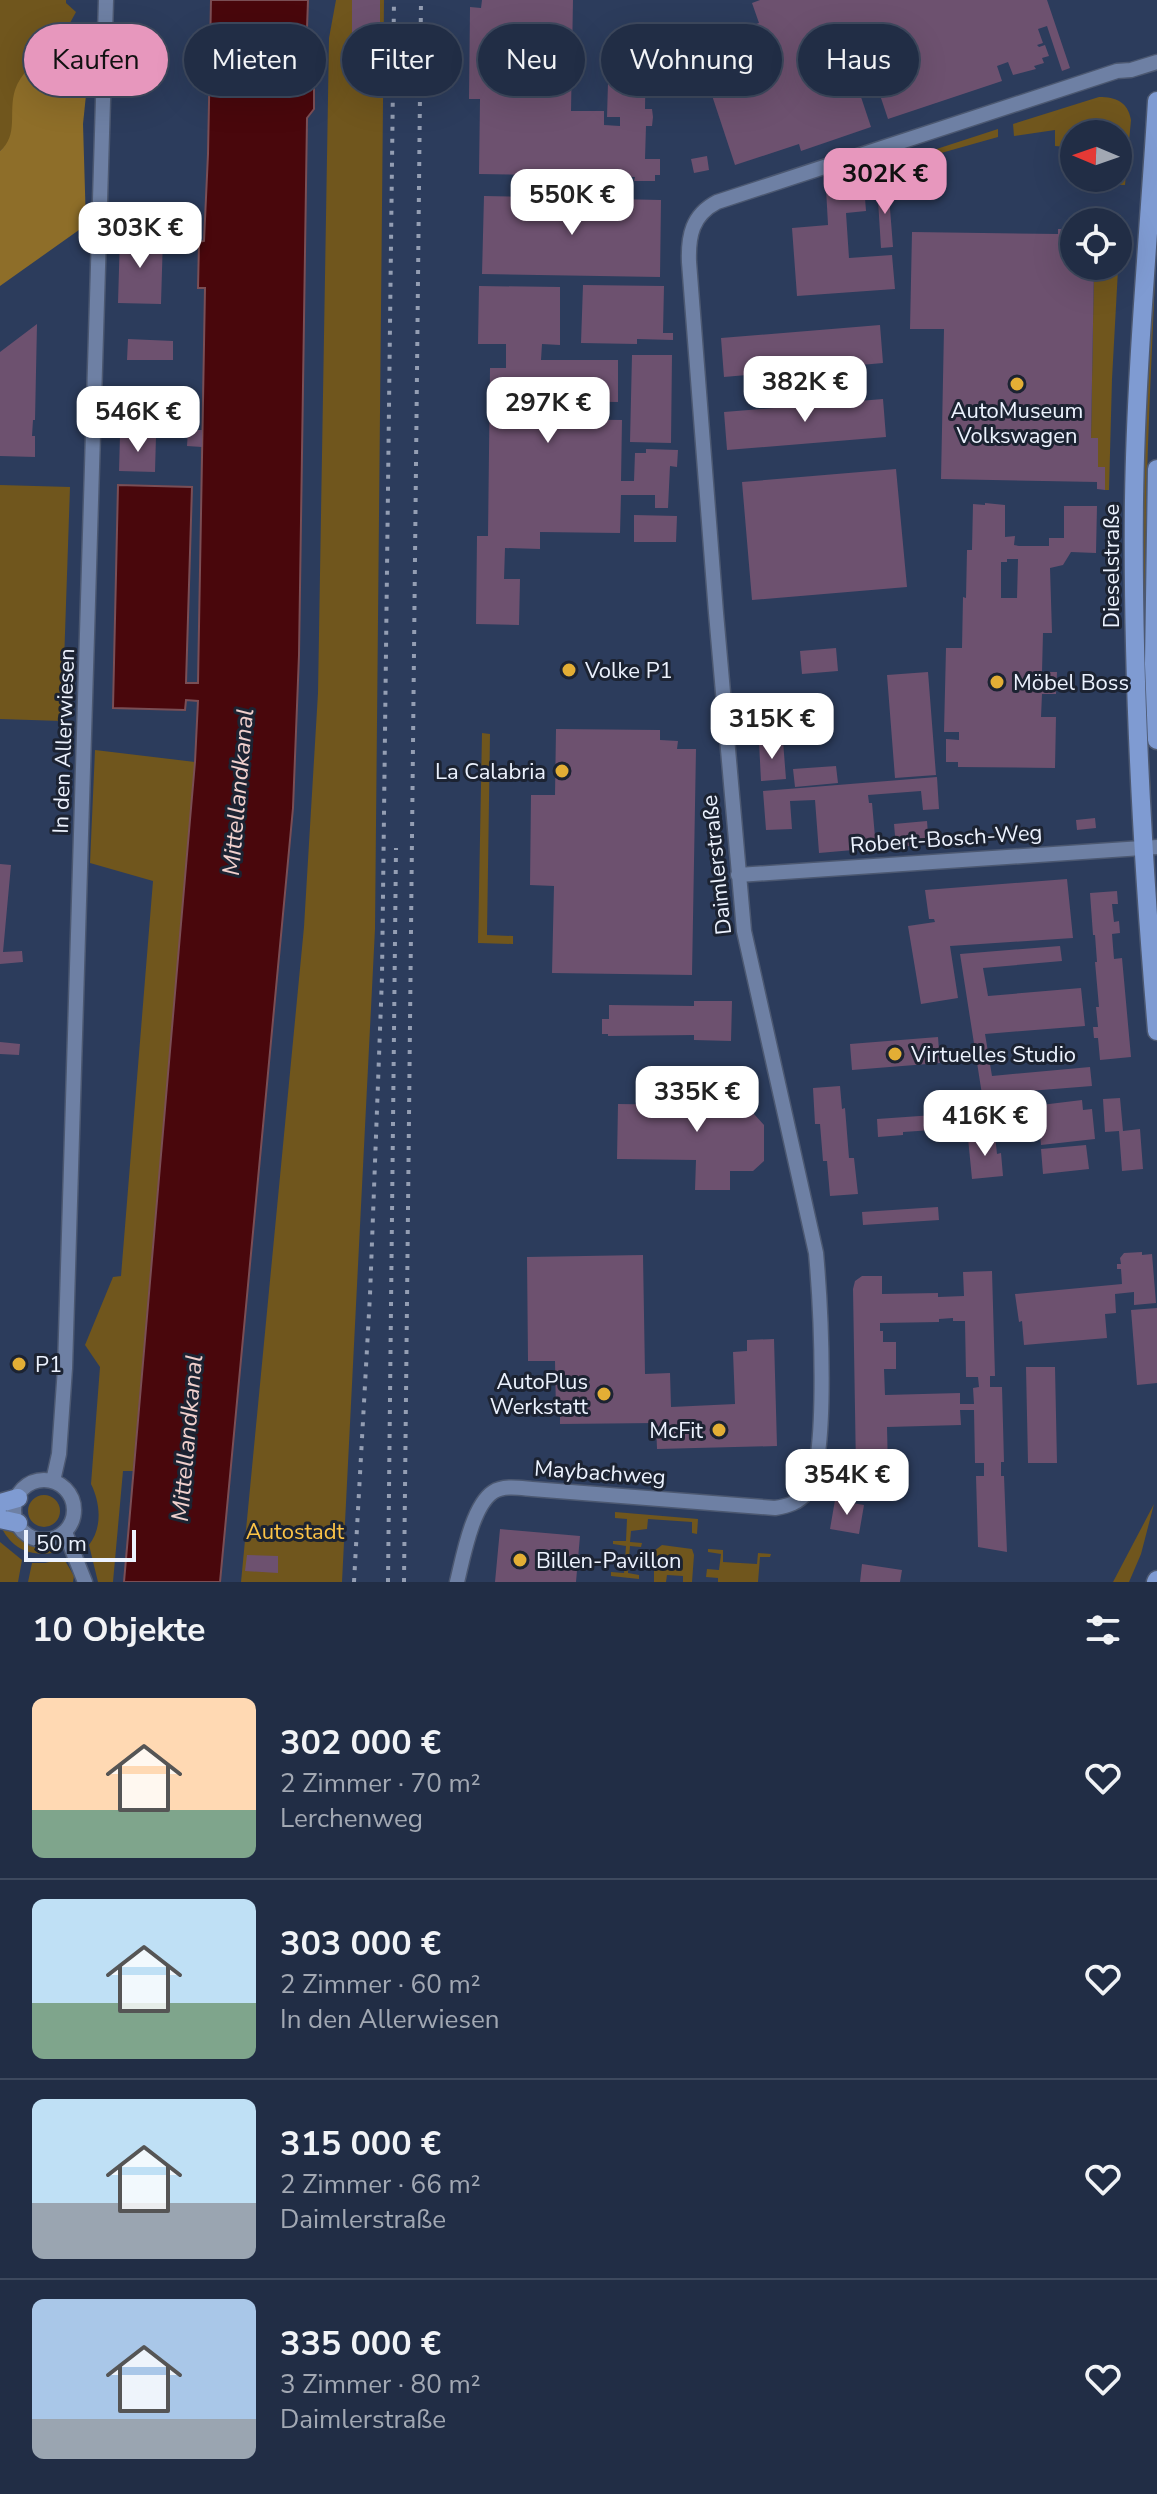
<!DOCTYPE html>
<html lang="de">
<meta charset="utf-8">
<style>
:root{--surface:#212d45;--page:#29354c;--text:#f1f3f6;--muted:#a2a8b3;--line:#3e495e;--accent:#e797bd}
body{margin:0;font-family:"Nunito Sans",sans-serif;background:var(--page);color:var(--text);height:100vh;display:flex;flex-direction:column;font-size:30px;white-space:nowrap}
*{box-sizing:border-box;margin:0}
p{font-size:26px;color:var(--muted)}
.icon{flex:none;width:44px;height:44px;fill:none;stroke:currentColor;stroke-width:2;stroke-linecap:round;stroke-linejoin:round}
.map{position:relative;height:1582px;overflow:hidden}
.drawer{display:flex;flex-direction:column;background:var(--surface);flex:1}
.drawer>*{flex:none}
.top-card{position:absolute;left:24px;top:24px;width:1110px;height:72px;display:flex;gap:16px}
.needle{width:52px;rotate:272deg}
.buttons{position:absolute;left:1060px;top:120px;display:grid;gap:16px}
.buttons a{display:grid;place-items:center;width:72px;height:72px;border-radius:50%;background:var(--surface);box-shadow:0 8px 32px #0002,0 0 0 2px var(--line);font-size:40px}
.scale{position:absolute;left:24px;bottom:20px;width:112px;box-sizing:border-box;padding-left:8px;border:4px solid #ecf2fe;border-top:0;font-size:22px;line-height:28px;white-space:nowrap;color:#ecf2fe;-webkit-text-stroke:6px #1c2332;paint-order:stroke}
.price{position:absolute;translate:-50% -68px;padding:0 18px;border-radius:16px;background:#fff;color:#222;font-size:26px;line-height:52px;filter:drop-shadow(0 2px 4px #0008)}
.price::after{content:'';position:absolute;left:50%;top:48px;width:24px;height:18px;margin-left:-12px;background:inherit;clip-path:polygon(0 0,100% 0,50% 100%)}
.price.active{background:var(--accent);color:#111}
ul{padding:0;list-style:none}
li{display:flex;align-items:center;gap:24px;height:200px;padding:0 32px}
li+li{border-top:2px solid var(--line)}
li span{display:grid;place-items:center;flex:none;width:224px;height:160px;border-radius:12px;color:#555}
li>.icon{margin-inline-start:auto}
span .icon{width:96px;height:96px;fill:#fffc;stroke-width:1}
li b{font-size:34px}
h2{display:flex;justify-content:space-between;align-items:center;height:96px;padding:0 32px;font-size:34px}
.chip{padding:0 28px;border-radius:36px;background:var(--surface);box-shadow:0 8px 32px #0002,0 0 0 2px var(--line);font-size:28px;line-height:72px}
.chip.active{background:var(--accent);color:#111}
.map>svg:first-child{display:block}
.green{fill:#70561d}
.forest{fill:#8e6e29}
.water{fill:#49070c;stroke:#7a4e55;stroke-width:2}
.building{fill:#6d516f;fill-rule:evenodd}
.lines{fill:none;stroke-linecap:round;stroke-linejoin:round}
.minor-casing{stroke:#4c5871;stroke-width:17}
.major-casing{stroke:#4c5871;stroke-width:21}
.minor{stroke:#6e80a4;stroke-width:14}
.major{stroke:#7f9bd2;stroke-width:18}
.rail{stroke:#949eb3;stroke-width:4;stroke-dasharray:4 8;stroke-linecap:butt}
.poi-dot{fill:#e3ae35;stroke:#1c2332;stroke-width:3}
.labels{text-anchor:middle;stroke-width:6;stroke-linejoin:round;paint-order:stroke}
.poi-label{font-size:22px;fill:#ecf2fe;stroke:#1c2332;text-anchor:start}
.street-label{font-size:22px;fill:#ecf2fe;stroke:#1c2332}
.park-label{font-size:22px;fill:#fcc346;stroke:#1c2332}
.water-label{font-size:24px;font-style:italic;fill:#f1d0cd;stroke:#1c2332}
</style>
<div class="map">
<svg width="1157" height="1582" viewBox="0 0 1157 1582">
<rect width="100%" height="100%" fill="#2c3c5c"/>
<path class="green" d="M0 0H66V3L76 12 65 32 26 71 11 138 8 144 0 151Z
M336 0H384L375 929 342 1582H241L304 927 318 693 329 38Z
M1099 97C1116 97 1128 102 1131 120L1125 185 1080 184V178H1118V134H1074V176H1066L1067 147 1055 146V130L1014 136 1013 124Z
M998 129V137L909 162V158Z
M1157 178C1157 267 1151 355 1148 445 1144 562 1144 680 1151 797H1146L1139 545Z
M1078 214 1121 215 1112 379 1109 490H1105V467H1098V439L1091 438 1094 266H1118V222H1078Z
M0 485 70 487 62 721 0 719Z
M482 733 490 734 487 935 513 936V944L478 943Z
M95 750 195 762 133 1471H123L113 1582H98L89 1545C103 1527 100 1502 91 1484L100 1367 85 1345 113 1277 121 1276 153 881 90 863Z
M28 1511a16 16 0 1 1 32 0a16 16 0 1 1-32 0Z
M1154 1504 1141 1554 1129 1582H1113Z
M615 1512 698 1519 697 1534 692 1533V1522L648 1519 647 1529 631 1531 630 1542 642 1543 641 1547 630 1546 628 1573 639 1575V1579L611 1576V1572L624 1573 626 1546 613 1544V1541H626L627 1519 615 1518Z
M0 1524 31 1543 51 1548 58 1552C32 1558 10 1549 0 1524Z
M0 1542 22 1560 18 1582H0Z
M662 1545 692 1549 694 1555 692 1582H683V1576L667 1575 666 1582H654V1551Z
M708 1549 723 1550V1562L757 1564 758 1553 771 1554 770 1557H760L758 1582H718V1578L706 1577 707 1569 719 1570 721 1554 708 1552Z
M64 1559 74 1576 73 1582H28L32 1563H45Z"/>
<path class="forest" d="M47 50 86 95 83 124 86 225 0 286V151C19 135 8 112 15 90 20 74 35 62 47 50Z"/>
<path class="water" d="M211 0H308L307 29 314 40V109L307 118 299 655 293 808 220 1582H124L195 762 198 701 186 700 185 710 113 708 118 485 192 487 186 683H198L205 288H198L199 242 204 241 208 154Z"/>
<path class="building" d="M352 0H380V51H352Z
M482 0H573L571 111H604V125L620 126V117H607L609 48 646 49 645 109H652L653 117 652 126H646L645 159H660V175H655V181H634L635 177 479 174 480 99H469L470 7 481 8Z
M760 0H1047L1070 68 1062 71 1047 26 1038 29 1043 43 1037 45 1039 47 1045 45 1049 56 1042 58 1044 63 1034 66 1036 69 1013 75 1008 62 997 66 1002 81 888 119 879 92 861 97 871 127 801 151 799 144 735 165 695 44 759 23 752 3Z
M707 156 709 170 694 173 691 159Z
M888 183 893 247 881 248 877 184Z
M864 185 866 211 846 213 849 258 892 255 895 289 797 296 792 228 828 225 826 188Z
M484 196 661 200 660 277 482 274Z
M1058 229H1073L1074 266H1094L1091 438H1098V467H1105V490L1097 489V482L941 479 944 329H910L912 232 1058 234Z
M120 236 163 237 161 304 118 303Z
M583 285 664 286 663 333H673V340L637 339V344L581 343Z
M479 286 560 287V345L542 344 541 360H618V402L541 401V419L622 420 621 481H634L635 453H646V449L678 450 677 467 670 466 668 508H655V495H621L620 533 540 532V549L505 548 504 579H520L519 625 476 624 477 536H488L490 368H506V344H478Z
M37 324 35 420H33L32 436H35V457L0 456V352Z
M880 325 883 363 724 377 721 338Z
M128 339 173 341V360H127Z
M632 355H672L671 443 630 442Z
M883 399 886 437 727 450 724 412Z
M188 430H202V447L187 446Z
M120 435 156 436 155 472 119 471Z
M896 469 907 587 752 600 742 482Z
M985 503 1005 505V537L1015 536 1014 545 1019 546H1049V538H1064V506H1097L1096 553 1071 552 1063 565 1050 568 1052 633H1043L1042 672H1057L1056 694H1042L1041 717H1056L1055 768 958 767V762H946V739L959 740V732H944L946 648H962L963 597 966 598 967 550H972L973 504 985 505ZM1007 559H1018L1017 598H1001V562H1007Z
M634 515 677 516 676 542H634Z
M836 648 838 671 802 674 800 651Z
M928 672 936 775 895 778 887 675Z
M556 729 660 730V740L678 741 677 749H696L692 975 552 973 554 886 530 885 531 795H555Z
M783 741 786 779 761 781 759 742Z
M836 766 838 783 795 787 793 769Z
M937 777 939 809 923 810 921 791 868 795 869 803H872L876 848 819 853 815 800 790 801 792 829 766 830 763 791Z
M1095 818 1096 828 1077 830 1076 820Z
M927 821 928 834 935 833 936 844 896 847 894 824Z
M0 864 11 865 3 952 22 951 23 962 0 964Z
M1067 879 1073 938 950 946 958 998 921 1004 908 926 935 922 934 919H929L925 890Z
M1117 891 1118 904H1112L1114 922 1119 921 1120 933 1112 934 1114 959 1122 958 1131 1057 1100 1060 1098 1038H1094L1093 1027H1098L1096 1007H1099L1095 962H1097L1095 935H1093L1090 893Z
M1060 946 1062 961 983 968 988 996 1081 988 1085 1026 985 1034 992 1076 1090 1067 1092 1086 1005 1093V1113L997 1114V1119L986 1120 960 954Z
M694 1001H732L731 1041 694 1040V1035L608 1036V1034H602V1019H609V1005L694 1006Z
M938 1037 940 1063 852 1070 850 1044Z
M0 1042 20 1044 19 1055 0 1054Z
M840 1086 842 1109 845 1108 849 1158H854L858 1194 830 1196 827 1161H823L820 1124H815L813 1088Z
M686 1088 755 1089 754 1114 764 1125V1161L753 1171H730V1190H695L696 1160 617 1159 618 1104 686 1105Z
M1120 1098 1123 1131 1140 1129 1143 1169 1122 1171 1119 1131 1105 1132 1103 1099Z
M1082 1100 1083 1110 1092 1109 1095 1139 1041 1145 1038 1114H1042L1041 1105Z
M977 1112 978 1127 903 1132V1135L878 1137 877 1119Z
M995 1135 997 1154 1001 1153 1003 1176 972 1179 968 1138Z
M1086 1145 1089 1169 1043 1174 1041 1149Z
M938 1207 939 1220 863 1225 862 1212Z
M1142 1252V1255L1152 1254 1156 1303 1134 1305V1292L1115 1294 1116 1313 1105 1314 1107 1338 1024 1345 1022 1321 1019 1322 1015 1294 1122 1284 1121 1269H1117V1264H1121L1120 1258 1124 1253Z
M643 1255 645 1374 670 1373 671 1407 735 1404 733 1352 747 1351V1340L774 1339 777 1446 657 1449 656 1423 560 1424V1413H556L555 1361H528L527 1257Z
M992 1271 995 1376H990V1387H1002L1004 1462H1001V1476H1004L1007 1552 978 1547 976 1476H984V1463H975L974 1410H960L961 1425 887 1427 888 1469 856 1470 853 1289 855 1281 862 1276H882V1294L938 1293V1297L964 1296 963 1272ZM953 1318V1321H965L966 1377H978L979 1387 973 1388 974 1404H960V1393L885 1395 884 1369H896V1342H883V1331H880V1323L939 1322V1319Z
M1157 1308V1383L1137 1385 1131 1310Z
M1026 1367H1055L1057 1463H1028Z
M835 1500 864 1505 859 1534 830 1529Z
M500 1529 580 1536 576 1582H495ZM543 1550 565 1552 564 1570 541 1568Z
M247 1555 278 1556V1573L245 1571Z
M862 1564 902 1570 900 1582H860Z"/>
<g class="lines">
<g class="minor-casing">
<path id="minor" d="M738 875 1157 847
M14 1510a30 30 0 1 1 60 0a30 30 0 1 1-60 0Z
M53 1481 59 1454 65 1368 106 0
M65 1532 85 1582
M457 1582C463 1558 472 1506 493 1492 504 1485 520 1488 532 1489L775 1508C788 1506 798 1503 807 1492 830 1460 820 1297 816 1253L744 931 716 613 689 262C688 236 692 215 717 202L1117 71 1131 70 1157 62"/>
</g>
<g class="major-casing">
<path id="major" d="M1157 101C1149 234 1136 367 1134 500 1132 677 1142 855 1157 1031
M1157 469 1154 664 1157 740
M0 1503 18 1498
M0 1519 18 1523
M1156 1582 1157 1580"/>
</g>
<use href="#minor" class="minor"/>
<use href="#major" class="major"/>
<path class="rail" d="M354 1582 370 1295 382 977 394 0
M388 1582 396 848
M404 1582 421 0"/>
</g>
<g class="poi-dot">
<circle cx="1017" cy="384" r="8"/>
<circle cx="569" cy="670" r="8"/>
<circle cx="997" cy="682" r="8"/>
<circle cx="562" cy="771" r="8"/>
<circle cx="895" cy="1054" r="8"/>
<circle cx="19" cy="1364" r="8"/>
<circle cx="604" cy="1394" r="8"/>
<circle cx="719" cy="1430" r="8"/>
<circle cx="520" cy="1560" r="8"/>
</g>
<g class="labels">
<g class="poi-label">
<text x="1017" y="418" text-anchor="middle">AutoMuseum<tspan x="1017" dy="25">Volkswagen</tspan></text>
<text x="585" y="678">Volke P1</text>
<text x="1013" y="690">Möbel Boss</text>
<text x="546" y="779" text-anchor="end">La Calabria</text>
<text x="911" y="1062">Virtuelles Studio</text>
<text x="35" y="1372">P1</text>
<text x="588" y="1389" text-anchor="end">AutoPlus<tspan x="588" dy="25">Werkstatt</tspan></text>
<text x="703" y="1438" text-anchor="end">McFit</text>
<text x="536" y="1568">Billen-Pavillon</text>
</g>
<g class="street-label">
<text transform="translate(1111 566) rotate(-90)" y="8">Dieselstraße</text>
<text transform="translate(63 741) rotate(-88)" y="8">In den Allerwiesen</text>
<text transform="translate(946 838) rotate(-4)" y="8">Robert-Bosch-Weg</text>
<text transform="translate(716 865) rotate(-96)" y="8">Daimlerstraße</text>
<text transform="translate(600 1472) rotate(4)" y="8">Maybachweg</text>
</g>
<g class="park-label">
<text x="295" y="1539">Autostadt</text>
</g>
<g class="water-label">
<text transform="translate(238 792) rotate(-85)" y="8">Mittellandkanal</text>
<text transform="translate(187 1438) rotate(-85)" y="8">Mittellandkanal</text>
</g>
</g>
</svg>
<div class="buttons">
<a><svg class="needle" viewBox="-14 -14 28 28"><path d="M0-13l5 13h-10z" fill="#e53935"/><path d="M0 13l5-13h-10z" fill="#a2a8b3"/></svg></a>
<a><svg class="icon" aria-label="locate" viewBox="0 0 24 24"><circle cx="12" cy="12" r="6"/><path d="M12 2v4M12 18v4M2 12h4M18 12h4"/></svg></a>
</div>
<div class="scale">50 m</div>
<b class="price active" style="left:885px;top:216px">302K €</b>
<b class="price" style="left:572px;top:237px">550K €</b>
<b class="price" style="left:140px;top:270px">303K €</b>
<b class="price" style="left:805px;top:424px">382K €</b>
<b class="price" style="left:548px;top:445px">297K €</b>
<b class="price" style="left:138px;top:454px">546K €</b>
<b class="price" style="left:772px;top:761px">315K €</b>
<b class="price" style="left:697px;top:1134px">335K €</b>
<b class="price" style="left:985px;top:1158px">416K €</b>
<b class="price" style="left:847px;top:1517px">354K €</b>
<div class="top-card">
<a class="chip active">Kaufen</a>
<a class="chip">Mieten</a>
<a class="chip">Filter</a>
<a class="chip">Neu</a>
<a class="chip">Wohnung</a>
<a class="chip">Haus</a>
</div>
</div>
<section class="drawer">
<h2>10 Objekte<svg class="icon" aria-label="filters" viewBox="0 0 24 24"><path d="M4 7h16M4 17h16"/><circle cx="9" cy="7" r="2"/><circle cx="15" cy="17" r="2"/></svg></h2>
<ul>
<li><span style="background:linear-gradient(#ffd9b3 70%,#7fa58c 0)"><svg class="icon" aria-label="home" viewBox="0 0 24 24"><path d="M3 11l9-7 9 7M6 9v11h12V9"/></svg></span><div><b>302 000 €</b><p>2 Zimmer · 70 m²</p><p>Lerchenweg</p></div><svg class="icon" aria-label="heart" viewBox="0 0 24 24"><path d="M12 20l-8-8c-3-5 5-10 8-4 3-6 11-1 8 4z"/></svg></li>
<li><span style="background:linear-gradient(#bfe0f5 65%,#7fa58c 0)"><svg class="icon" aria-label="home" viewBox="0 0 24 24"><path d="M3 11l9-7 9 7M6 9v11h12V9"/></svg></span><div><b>303 000 €</b><p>2 Zimmer · 60 m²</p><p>In den Allerwiesen</p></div><svg class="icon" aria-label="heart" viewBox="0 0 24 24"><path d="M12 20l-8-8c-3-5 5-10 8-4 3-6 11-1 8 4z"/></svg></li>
<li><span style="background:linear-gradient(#bfe0f5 65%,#9aa5b1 0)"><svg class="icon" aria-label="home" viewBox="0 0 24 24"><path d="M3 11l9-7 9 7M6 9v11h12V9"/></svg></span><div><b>315 000 €</b><p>2 Zimmer · 66 m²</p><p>Daimlerstraße</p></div><svg class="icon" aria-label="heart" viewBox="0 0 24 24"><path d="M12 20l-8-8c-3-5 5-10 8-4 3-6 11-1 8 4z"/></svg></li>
<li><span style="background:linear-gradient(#a9c7e8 75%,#9aa5b1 0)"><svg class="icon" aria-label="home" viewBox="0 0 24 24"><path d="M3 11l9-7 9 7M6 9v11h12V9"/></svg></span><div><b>335 000 €</b><p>3 Zimmer · 80 m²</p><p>Daimlerstraße</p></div><svg class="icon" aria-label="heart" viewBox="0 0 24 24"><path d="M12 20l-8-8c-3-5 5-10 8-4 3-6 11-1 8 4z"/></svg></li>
</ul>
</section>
